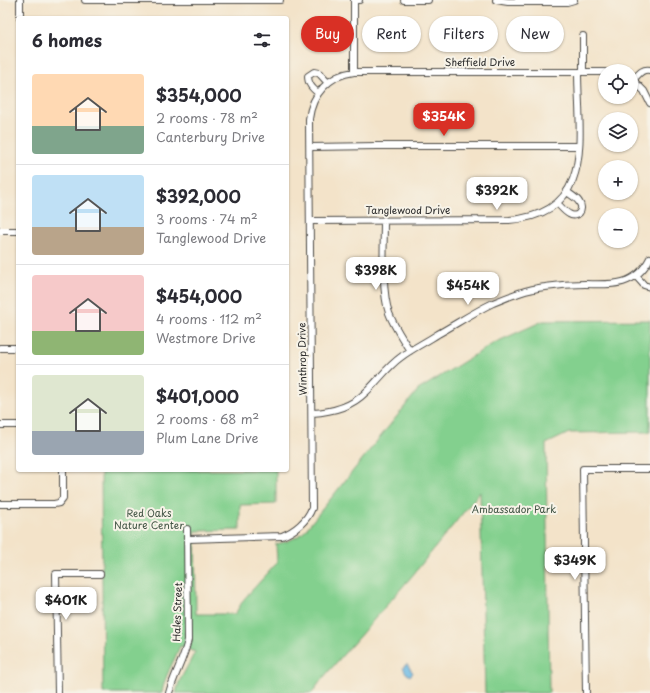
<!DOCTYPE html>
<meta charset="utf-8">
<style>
:root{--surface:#fff;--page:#f2f2f3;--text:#2b2b33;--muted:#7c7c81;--line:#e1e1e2;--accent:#d93025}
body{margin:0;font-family:"Playpen Sans",sans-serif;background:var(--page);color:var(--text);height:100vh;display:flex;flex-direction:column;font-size:15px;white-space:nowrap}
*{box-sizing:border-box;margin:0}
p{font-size:13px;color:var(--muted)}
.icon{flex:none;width:22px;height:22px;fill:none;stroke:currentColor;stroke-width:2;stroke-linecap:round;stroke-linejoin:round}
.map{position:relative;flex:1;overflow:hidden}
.sheet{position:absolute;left:16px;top:16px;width:273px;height:456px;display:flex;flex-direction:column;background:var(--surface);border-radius:4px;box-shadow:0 1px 3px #0004}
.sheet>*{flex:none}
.banner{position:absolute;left:301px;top:16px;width:289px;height:36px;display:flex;gap:8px}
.buttons{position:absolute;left:598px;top:64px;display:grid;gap:8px}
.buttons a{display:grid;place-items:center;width:40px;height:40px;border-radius:50%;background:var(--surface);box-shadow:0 1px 3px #0004;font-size:20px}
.price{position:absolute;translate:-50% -34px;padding:0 9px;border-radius:8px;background:#fff;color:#222;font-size:13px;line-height:26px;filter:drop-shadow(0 1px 2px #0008)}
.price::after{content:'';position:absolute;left:50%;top:24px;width:12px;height:9px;margin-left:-6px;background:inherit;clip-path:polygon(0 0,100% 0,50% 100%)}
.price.active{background:var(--accent);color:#fff}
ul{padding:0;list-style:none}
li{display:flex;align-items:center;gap:12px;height:100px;padding:0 16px}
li+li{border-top:1px solid var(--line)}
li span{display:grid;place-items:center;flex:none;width:112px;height:80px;border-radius:4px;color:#555}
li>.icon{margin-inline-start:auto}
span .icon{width:48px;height:48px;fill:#fffc;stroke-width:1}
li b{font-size:17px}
h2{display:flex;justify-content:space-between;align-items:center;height:48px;padding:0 16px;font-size:17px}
.tag{padding:0 14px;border-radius:18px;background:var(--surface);box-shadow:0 1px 3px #0004;font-size:14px;line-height:36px}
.tag.active{background:var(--accent);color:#fff}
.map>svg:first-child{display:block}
.green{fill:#83d08e;stroke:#577e5c}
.water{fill:#6ab9e4;stroke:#4a7288}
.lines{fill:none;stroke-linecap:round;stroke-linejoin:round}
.street-casing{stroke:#494743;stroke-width:8}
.street{stroke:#fff;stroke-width:6}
.labels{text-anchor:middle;stroke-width:4;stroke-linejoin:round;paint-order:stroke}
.street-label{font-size:10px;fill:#2b2b2b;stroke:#f7f3e8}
.park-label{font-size:10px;fill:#415444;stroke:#f7f3e8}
</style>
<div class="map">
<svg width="650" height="693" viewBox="0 0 650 693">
<rect width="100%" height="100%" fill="#f7f3e8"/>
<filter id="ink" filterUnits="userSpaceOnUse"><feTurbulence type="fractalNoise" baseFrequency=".025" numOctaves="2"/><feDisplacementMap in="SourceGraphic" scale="8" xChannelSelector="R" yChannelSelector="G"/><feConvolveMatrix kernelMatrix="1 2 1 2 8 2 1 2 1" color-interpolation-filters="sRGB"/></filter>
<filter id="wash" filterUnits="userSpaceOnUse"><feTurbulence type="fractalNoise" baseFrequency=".012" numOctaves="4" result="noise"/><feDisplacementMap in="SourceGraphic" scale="16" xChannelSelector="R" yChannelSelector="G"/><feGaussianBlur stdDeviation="0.9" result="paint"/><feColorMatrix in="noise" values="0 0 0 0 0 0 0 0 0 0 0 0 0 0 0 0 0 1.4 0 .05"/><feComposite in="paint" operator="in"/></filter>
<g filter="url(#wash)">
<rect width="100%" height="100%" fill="#f3e3c9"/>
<path class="green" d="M650 320V432L569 433 546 444 549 693H485L480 492 412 576 322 679 312 693H176L179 682 195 652 180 646C174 662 164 677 162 693H103L101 470H276V504L240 505V530L195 531 196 614H235L244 599 277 563 276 544C287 542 294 539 303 533L418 390 494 343 543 321Z"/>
<path class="water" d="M407 664 413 673 410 676 406 673 403 667Z"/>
</g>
<g filter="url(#ink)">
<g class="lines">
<g class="street-casing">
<path id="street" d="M85 0H280
M404 0H428
M496 0 508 2H567L574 0
M20 18V0
M583 36V72
M354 72V0H359
M631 78 644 91 650 103
M633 80C638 75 642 68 650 70
M318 93C312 88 308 84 308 76L314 72 319 73 328 83
M310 147 378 146H579
M557 203C561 207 565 212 569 214 577 219 585 210 579 202 577 198 571 195 567 192
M384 220C384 245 381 290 389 313 394 327 403 339 410 351
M310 221 509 220C597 214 578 135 578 72
M0 231H18
M636 276 644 285 650 287
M0 348H18
M312 413C331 412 351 407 365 393 378 381 387 367 401 357 413 348 426 342 438 334 456 324 474 312 493 303 510 296 527 289 545 287 558 285 572 284 585 284 613 285 636 286 650 258
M0 425H18
M0 504H54L59 503 63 498V470
M188 539 282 536C295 531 307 521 312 508L309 119C312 94 329 75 354 72H605
M58 693 56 574H100
M169 693C174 675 184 659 188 640L187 529
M586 693 583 469H650"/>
</g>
<use href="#street" class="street"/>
</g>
</g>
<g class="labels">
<g class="street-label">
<text x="480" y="66">Sheffield Drive</text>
<text x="408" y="214">Tanglewood Drive</text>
<text transform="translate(302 359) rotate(-91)" y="4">Winthrop Drive</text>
<text transform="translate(177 612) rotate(-88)" y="4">Hales Street</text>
</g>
<g class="park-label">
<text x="514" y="513">Ambassador Park</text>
<text x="149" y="517">Red Oaks<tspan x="149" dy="12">Nature Center</tspan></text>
</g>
</g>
</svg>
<div class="buttons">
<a><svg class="icon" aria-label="locate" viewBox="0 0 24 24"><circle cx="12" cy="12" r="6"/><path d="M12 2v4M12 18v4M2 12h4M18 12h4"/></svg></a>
<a><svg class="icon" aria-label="layers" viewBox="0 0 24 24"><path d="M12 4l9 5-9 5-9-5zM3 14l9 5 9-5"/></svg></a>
<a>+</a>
<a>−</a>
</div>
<b class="price active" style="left:444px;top:137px">$354K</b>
<b class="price" style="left:497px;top:211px">$392K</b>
<b class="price" style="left:376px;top:291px">$398K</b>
<b class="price" style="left:468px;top:306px">$454K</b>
<b class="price" style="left:575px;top:581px">$349K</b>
<b class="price" style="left:66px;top:621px">$401K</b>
<div class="banner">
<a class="tag active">Buy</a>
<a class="tag">Rent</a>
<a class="tag">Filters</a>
<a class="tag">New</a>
</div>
<section class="sheet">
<h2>6 homes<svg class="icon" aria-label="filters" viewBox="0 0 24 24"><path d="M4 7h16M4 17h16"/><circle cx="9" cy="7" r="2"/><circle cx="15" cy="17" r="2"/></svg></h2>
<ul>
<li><span style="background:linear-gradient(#ffd9b3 65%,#7fa58c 0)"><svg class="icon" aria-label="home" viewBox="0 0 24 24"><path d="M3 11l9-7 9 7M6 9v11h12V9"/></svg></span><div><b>$354,000</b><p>2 rooms · 78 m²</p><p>Canterbury Drive</p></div></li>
<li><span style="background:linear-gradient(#bfe0f5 65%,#b9a48a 0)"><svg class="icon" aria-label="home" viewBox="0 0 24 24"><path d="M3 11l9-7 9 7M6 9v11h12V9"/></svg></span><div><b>$392,000</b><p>3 rooms · 74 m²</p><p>Tanglewood Drive</p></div></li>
<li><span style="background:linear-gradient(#f6c9c9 70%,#8fb573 0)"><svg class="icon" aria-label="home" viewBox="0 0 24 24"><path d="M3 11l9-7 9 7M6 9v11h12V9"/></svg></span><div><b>$454,000</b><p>4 rooms · 112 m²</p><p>Westmore Drive</p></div></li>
<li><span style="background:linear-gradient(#dfe7d0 70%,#9aa5b1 0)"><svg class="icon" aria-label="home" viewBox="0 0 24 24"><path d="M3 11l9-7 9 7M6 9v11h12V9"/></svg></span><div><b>$401,000</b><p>2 rooms · 68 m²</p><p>Plum Lane Drive</p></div></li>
</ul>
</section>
</div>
